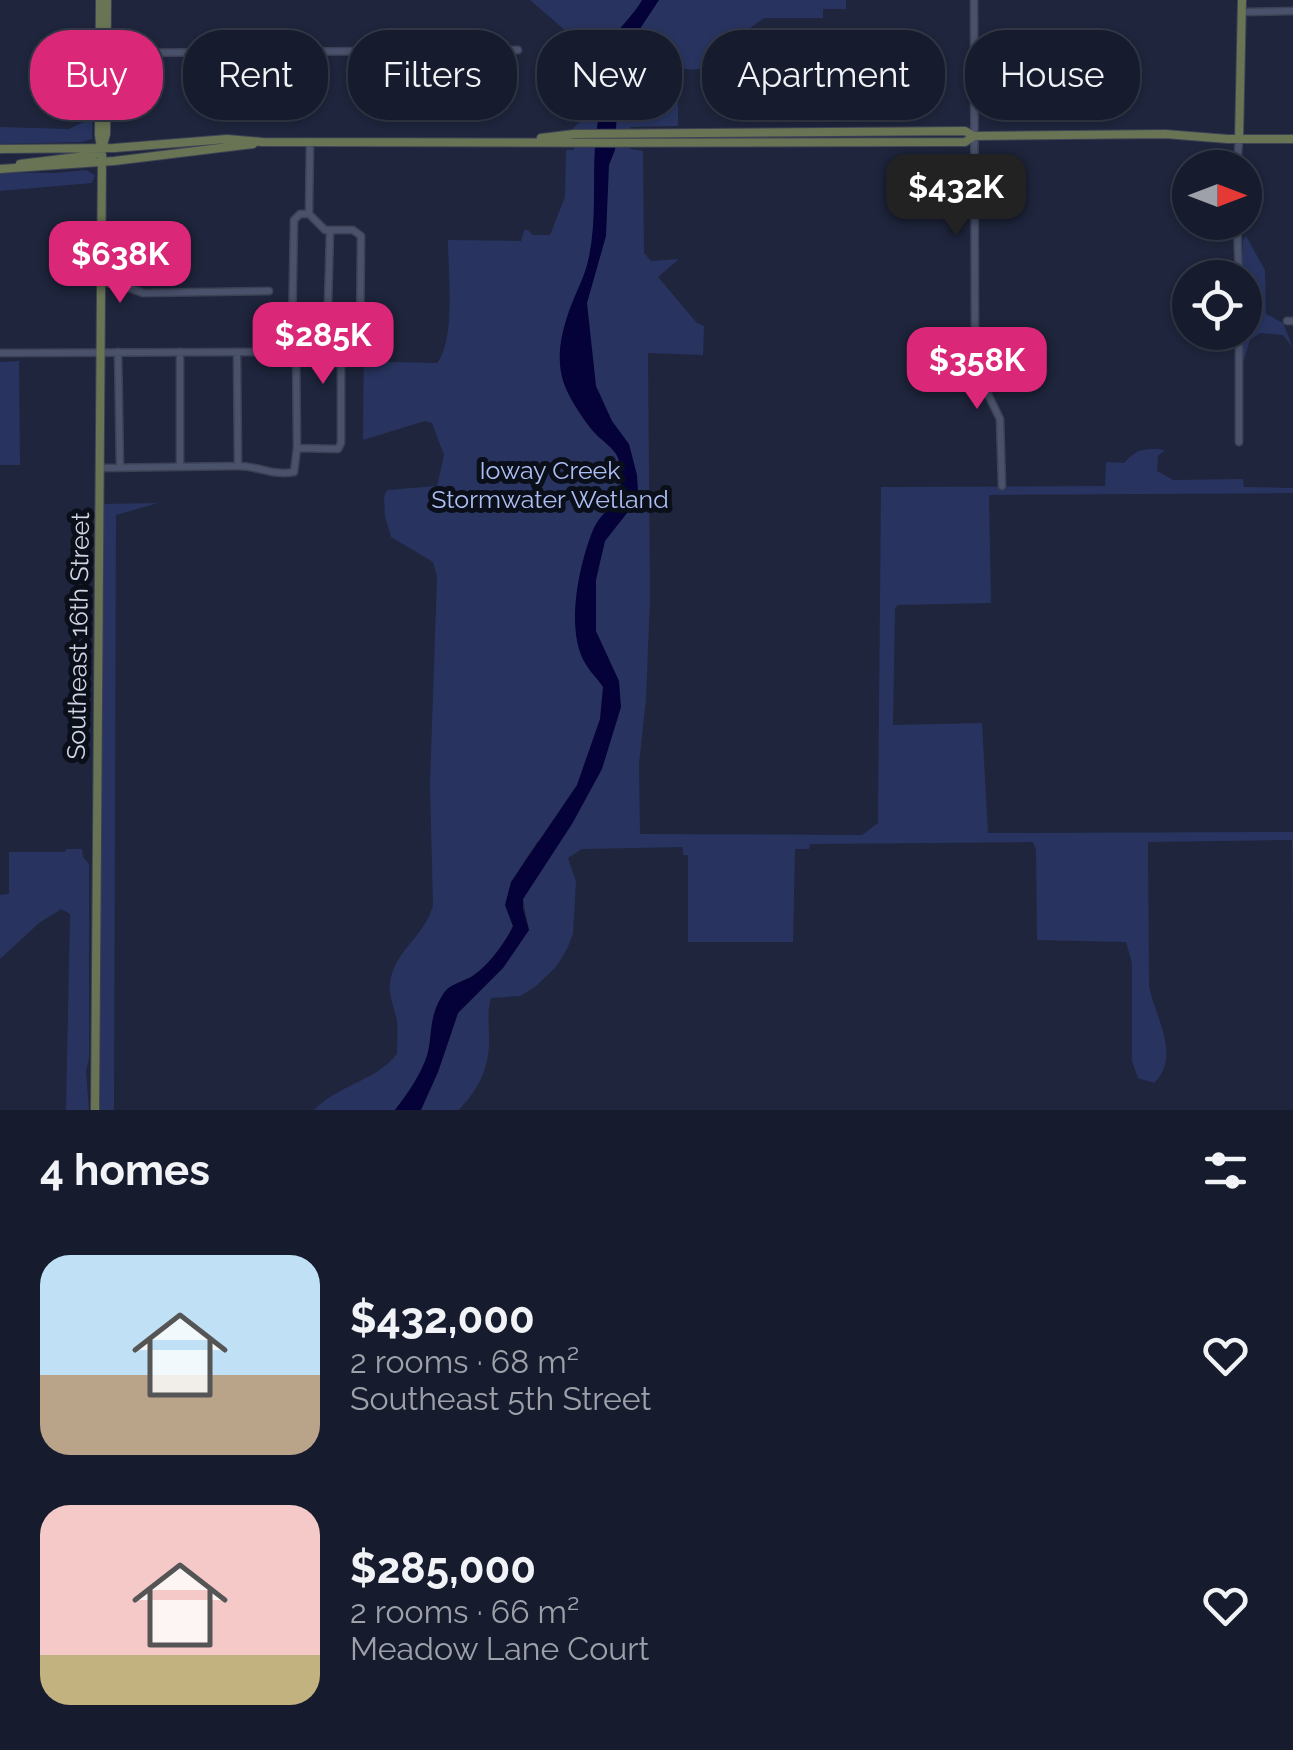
<!DOCTYPE html>
<meta charset="utf-8">
<style>
:root{--surface:#161c2d;--page:#232939;--text:#f1f3f6;--muted:#9ea1aa;--line:#353a49;--accent:#db2777}
body{margin:0;font-family:Raleway,sans-serif;background:var(--page);color:var(--text);height:100vh;display:flex;flex-direction:column;font-size:38px;white-space:nowrap}
*{box-sizing:border-box;margin:0}
p{font-size:32px;color:var(--muted)}
.icon{flex:none;width:55px;height:55px;fill:none;stroke:currentColor;stroke-width:2;stroke-linecap:round;stroke-linejoin:round}
.map{position:relative;height:1110px;overflow:hidden}
.drawer{display:flex;flex-direction:column;background:var(--surface);flex:1}
.drawer>*{flex:none}
.banner{position:absolute;left:30px;top:30px;width:1235px;height:90px;display:flex;gap:20px}
.needle{width:65px;rotate:90deg}
.tools{position:absolute;left:1172px;top:150px;display:grid;gap:20px}
.tools a{display:grid;place-items:center;width:90px;height:90px;border-radius:50%;background:var(--surface);box-shadow:0 2px 8px #0004,0 0 0 2px var(--line);font-size:50px}
.price{position:absolute;translate:-50% -85px;padding:0 22px;border-radius:20px;background:var(--accent);color:#fff;font-size:32px;line-height:65px;filter:drop-shadow(0 2px 5px #0008)}
.price::after{content:'';position:absolute;left:50%;top:60px;width:30px;height:22px;margin-left:-15px;background:inherit;clip-path:polygon(0 0,100% 0,50% 100%)}
.price.current{background:#222;color:#fff}
ul{padding:0;list-style:none}
li{display:flex;align-items:center;gap:30px;height:250px;padding:0 40px}
li span{display:grid;place-items:center;flex:none;width:280px;height:200px;border-radius:30px;color:#555}
li>.icon{margin-inline-start:auto}
span .icon{width:120px;height:120px;fill:#fffc;stroke-width:1}
li b{font-size:42px}
h2{display:flex;justify-content:space-between;align-items:center;height:120px;padding:0 40px;font-size:42px}
.pill{padding:0 35px;border-radius:40px;background:var(--surface);box-shadow:0 2px 8px #0004,0 0 0 2px var(--line);font-size:35px;line-height:90px}
.pill.current{background:var(--accent);color:#fff}
.map>svg:first-child{display:block}
.green{fill:#28345f}
.water{fill:#040239}
.lines{fill:none;stroke-linecap:round;stroke-linejoin:round}
.minor-casing{stroke:#3c4155;stroke-width:9}
.major-casing{stroke:#3c4155;stroke-width:10}
.minor{stroke:#49516b;stroke-width:6}
.major{stroke:#687454;stroke-width:8}
.labels{text-anchor:middle;stroke-width:10;stroke-linejoin:round;paint-order:stroke}
.park-label{font-size:25px;fill:#acbef3;stroke:#0b0f19}
.street-label{font-size:25px;fill:#d0d5e5;stroke:#0b0f19}
</style>
<div class="map">
<svg width="1293" height="1110" viewBox="0 0 1293 1110">
<rect width="100%" height="100%" fill="#1e253c"/>
<path class="green" d="M530 0H846V9H823V18H764L739 36V52C723 65 697 74 678 67V126L630 127V149L643 151 644 253 651 261 679 259 658 277 697 323 704 326 703 355 648 353 650 598 646 699 639 764 640 834 862 835 878 823 881 487 1105 486 1106 462 1124 463C1137 448 1146 448 1165 450L1158 456 1157 471 1173 480 1243 479 1244 487 1293 488V493L989 495 991 603 898 605 895 608 893 725 982 723 988 833 1293 832V940L1292 840 1148 842 1149 986C1154 1014 1182 1057 1154 1083L1138 1078 1132 1061V963L1126 942 1037 940 1036 850 1033 842 810 844 809 849H795L793 942H688V855H683V847L582 849 568 858 576 881 573 934 567 949 556 967 535 987 520 996 491 998C487 1011 489 1024 489 1038 490 1067 479 1089 459 1110H420L438 1072 458 1013 503 968 529 930 523 899 560 842 538 841C518 870 502 891 513 927 505 942 488 966 474 975 462 983 449 983 442 996 428 1019 433 1035 427 1056 421 1074 407 1095 395 1110H314C341 1083 373 1083 397 1054 397 1044 398 1032 397 1022 395 1008 388 996 390 982 395 950 426 935 433 905L430 784 437 577 433 562 391 537 385 516 384 497 387 490 437 486 444 455 432 423 425 421 363 440 364 343 386 362 437 363C456 339 448 272 448 240L521 241 524 230H528L533 235H550L565 197 566 150H574V127L581 121V77L588 54 579 51V30L567 32Z
M93 40 95 45 92 139 82 142 0 144V127L69 129 92 118Z
M86 170 95 175 92 183 0 191V172L55 173Z
M1246 236 1265 270 1266 314 1283 323 1293 348 1283 335 1260 333 1250 340 1243 363V240Z
M19 361 20 465H0V362Z
M158 503 116 515 114 1110H99L104 504Z
M66 849H82L83 857 89 864V1058L86 1071 89 1110H66L70 914 61 909 39 923 0 959V895L9 894V852H65Z"/>
<path class="water" d="M642 0H659L626 50 619 66 615 150 609 165 606 236 587 303 596 386 612 421 629 444 637 475 638 491 631 508 605 541 596 580V631L619 681 621 707 602 769 572 824 523 899V909L529 930 503 968 458 1013 438 1072 421 1110H395C407 1095 421 1074 427 1056 433 1035 428 1019 442 996 449 983 462 983 474 975 488 966 506 942 513 926L505 905 511 882 577 785 600 719 603 687C598 679 590 672 585 663 565 630 579 564 593 530 603 507 620 509 621 479 622 449 609 449 592 430 581 416 566 394 562 377 554 345 569 309 581 282 599 241 592 189 595 146 596 125 602 106 603 86 604 78 601 71 602 63 607 35 629 23 642 0Z"/>
<g class="lines">
<g class="minor-casing">
<path id="minor" d="M974 0 975 352 980 378 1000 419 1002 486
M1242 12 1293 11
M106 53 518 50
M1237 168 1239 139
M309 214 310 142
M1237 222 1239 278
M101 283 118 284 143 293 269 291
M1287 321H1293
M1239 332V442
M327 343 330 231
M118 352 120 468
M180 352V467
M237 352 238 466
M0 353 268 352
M297 448 338 449 341 443V343
M100 468 238 466C259 466 272 476 294 472L297 448 296 343 292 335 294 220 300 214H309L325 230H353L361 236 360 340 296 343"/>
</g>
<g class="major-casing">
<path id="major" d="M541 138 574 134 965 131 974 136
M1239 139 1242 0
M0 149 114 148 227 139 262 142C497 142 730 144 965 142L974 136 1165 134 1228 139H1293
M102 149 106 134 107 0
M20 164 94 155 102 149
M0 169 114 161 253 144
M95 1110 102 155 99 135 100 0"/>
</g>
<use href="#minor" class="minor"/>
<use href="#major" class="major"/>
</g>
<g class="labels">
<g class="park-label">
<text x="550" y="479">Ioway Creek<tspan x="550" dy="29">Stormwater Wetland</tspan></text>
</g>
<g class="street-label">
<text transform="translate(78 636) rotate(-89)" y="9">Southeast 16th Street</text>
</g>
</g>
</svg>
<div class="tools">
<a><svg class="needle" viewBox="-14 -14 28 28"><path d="M0-13l5 13h-10z" fill="#e53935"/><path d="M0 13l5-13h-10z" fill="#9ea1aa"/></svg></a>
<a><svg class="icon" aria-label="locate" viewBox="0 0 24 24"><circle cx="12" cy="12" r="6"/><path d="M12 2v4M12 18v4M2 12h4M18 12h4"/></svg></a>
</div>
<b class="price current" style="left:956px;top:239px">$432K</b>
<b class="price" style="left:120px;top:306px">$638K</b>
<b class="price" style="left:323px;top:387px">$285K</b>
<b class="price" style="left:977px;top:412px">$358K</b>
<div class="banner">
<a class="pill current">Buy</a>
<a class="pill">Rent</a>
<a class="pill">Filters</a>
<a class="pill">New</a>
<a class="pill">Apartment</a>
<a class="pill">House</a>
</div>
</div>
<section class="drawer">
<h2>4 homes<svg class="icon" aria-label="filters" viewBox="0 0 24 24"><path d="M4 7h16M4 17h16"/><circle cx="9" cy="7" r="2"/><circle cx="15" cy="17" r="2"/></svg></h2>
<ul>
<li><span style="background:linear-gradient(#bfe0f5 60%,#b9a48a 0)"><svg class="icon" aria-label="home" viewBox="0 0 24 24"><path d="M3 11l9-7 9 7M6 9v11h12V9"/></svg></span><div><b>$432,000</b><p>2 rooms · 68 m²</p><p>Southeast 5th Street</p></div><svg class="icon" aria-label="heart" viewBox="0 0 24 24"><path d="M12 20l-8-8c-3-5 5-10 8-4 3-6 11-1 8 4z"/></svg></li>
<li><span style="background:linear-gradient(#f6c9c9 75%,#c2b280 0)"><svg class="icon" aria-label="home" viewBox="0 0 24 24"><path d="M3 11l9-7 9 7M6 9v11h12V9"/></svg></span><div><b>$285,000</b><p>2 rooms · 66 m²</p><p>Meadow Lane Court</p></div><svg class="icon" aria-label="heart" viewBox="0 0 24 24"><path d="M12 20l-8-8c-3-5 5-10 8-4 3-6 11-1 8 4z"/></svg></li>
</ul>
</section>
